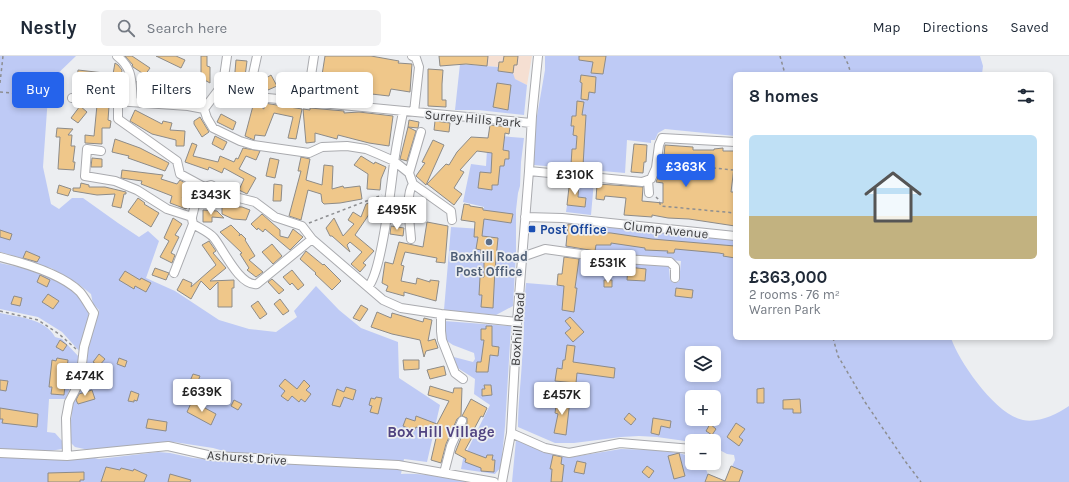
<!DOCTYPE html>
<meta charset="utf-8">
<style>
:root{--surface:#fff;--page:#f2f2f3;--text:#1f2937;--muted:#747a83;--line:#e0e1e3;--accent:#2563eb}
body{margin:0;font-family:Karla,sans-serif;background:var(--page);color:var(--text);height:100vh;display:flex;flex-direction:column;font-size:15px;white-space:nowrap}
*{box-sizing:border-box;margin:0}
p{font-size:13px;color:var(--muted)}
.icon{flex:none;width:22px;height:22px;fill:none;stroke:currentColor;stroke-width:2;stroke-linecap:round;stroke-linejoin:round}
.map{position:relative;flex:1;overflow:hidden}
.side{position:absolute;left:733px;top:16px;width:320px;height:268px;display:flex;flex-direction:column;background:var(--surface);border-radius:6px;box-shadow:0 2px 6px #0003}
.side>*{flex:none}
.banner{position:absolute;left:12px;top:16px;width:380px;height:36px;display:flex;gap:8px}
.fabs{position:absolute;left:685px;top:290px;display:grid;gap:8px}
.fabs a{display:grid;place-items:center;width:36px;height:36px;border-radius:6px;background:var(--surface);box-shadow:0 2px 6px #0003;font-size:20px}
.price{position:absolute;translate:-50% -34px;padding:0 9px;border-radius:4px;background:#fff;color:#222;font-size:13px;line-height:26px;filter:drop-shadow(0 1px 2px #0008)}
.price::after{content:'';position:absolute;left:50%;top:24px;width:12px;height:9px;margin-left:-6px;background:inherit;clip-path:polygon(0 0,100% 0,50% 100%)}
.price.active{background:var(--accent);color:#fff}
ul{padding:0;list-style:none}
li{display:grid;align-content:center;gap:8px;height:212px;padding:0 16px}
li span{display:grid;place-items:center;height:124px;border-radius:6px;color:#555}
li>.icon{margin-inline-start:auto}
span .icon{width:72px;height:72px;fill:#fffc;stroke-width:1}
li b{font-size:17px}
h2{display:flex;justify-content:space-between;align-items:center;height:48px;padding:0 16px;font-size:17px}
.tag{padding:0 14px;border-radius:6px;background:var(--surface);box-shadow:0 2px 6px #0003;font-size:14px;line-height:36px}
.tag.active{background:var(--accent);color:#fff}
header{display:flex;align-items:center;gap:24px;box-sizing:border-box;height:56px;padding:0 20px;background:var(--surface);border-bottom:1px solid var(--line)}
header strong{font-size:19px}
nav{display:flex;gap:22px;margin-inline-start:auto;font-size:14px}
.search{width:280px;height:36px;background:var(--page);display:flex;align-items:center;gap:10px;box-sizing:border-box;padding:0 14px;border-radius:6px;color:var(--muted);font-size:15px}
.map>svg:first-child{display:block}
.industrial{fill:#f5dfd2}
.green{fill:#becaf5;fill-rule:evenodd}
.building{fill:#efc78a;stroke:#8d8b88}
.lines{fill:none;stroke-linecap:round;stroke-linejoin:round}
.minor-casing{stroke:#aaabaf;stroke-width:10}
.path{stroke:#8d8e91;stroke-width:1.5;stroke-dasharray:3 3;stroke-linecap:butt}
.minor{stroke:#fff;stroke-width:8}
.transit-dot{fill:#1a4fb4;stroke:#eceef1;stroke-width:1.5}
.service-dot{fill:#5c6f8a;stroke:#eceef1;stroke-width:1.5}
.labels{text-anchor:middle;stroke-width:3.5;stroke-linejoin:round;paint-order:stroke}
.street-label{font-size:13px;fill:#3b3b3d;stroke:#eceef1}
.transit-label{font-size:13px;font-weight:bold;fill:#164399;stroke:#eceef1;text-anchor:start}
.service-label{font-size:13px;font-weight:bold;fill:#4e5e75;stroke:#eceef1}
.quarter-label{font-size:15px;font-weight:bold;fill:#504380;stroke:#eceef1}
</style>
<header>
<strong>Nestly</strong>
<div class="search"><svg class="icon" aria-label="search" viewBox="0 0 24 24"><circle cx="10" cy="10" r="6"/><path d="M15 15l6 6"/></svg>Search here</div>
<nav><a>Map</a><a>Directions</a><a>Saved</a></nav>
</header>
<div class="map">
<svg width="1069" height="426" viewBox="0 0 1069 426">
<rect width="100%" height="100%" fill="#eceef1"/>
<path class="industrial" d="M461 0H532L527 29 498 15V11L472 8Z"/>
<path class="green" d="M0 0H76L49 26 43 111 51 148 59 153 72 142H83L118 167 139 181 148 175 159 185 146 222 175 235 219 264 249 273 276 276 297 261 294 255 316 230 339 254 361 272 398 286 399 322 440 349 427 406 404 403 401 418C425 417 448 422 472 426H0V257C18 261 46 263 55 281L62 283 80 302 76 326 71 328 66 343H49L47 376 55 377 64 387 62 393 50 395 47 402 90 401 99 403 158 396 170 397 193 402 219 404 242 407H289L304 409 306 400 301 401 270 398 231 397 213 392 174 386H159L139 390 89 394 75 391 71 387 70 375 73 343 85 330 86 298 99 254 93 248 91 238 77 227 51 212 41 210 18 201 0 196Z
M545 0H980L983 10 982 18H735V80L665 73 658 77 655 84H651V87L627 84 625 117 534 109V77L545 14Z
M460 8 498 11V15L513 17 515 23 527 29 524 59 478 54H455Z
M488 79 524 82 521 106 520 130 518 137 516 154V196L513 250 496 259 444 254 451 171 482 173 484 151 463 146 471 108 486 110Z
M583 124 594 125 591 159 566 156 567 149 585 151 586 142 578 141 579 126Z
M569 166 735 183V282H951C959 306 996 359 1023 364 1038 367 1056 359 1069 350V426H512L516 384 523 385 549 397 563 400 572 401 621 393 653 394 679 397 692 401V407C704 407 704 408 708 418L725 425 735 404 734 399 727 398 714 391V385H685L657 381 639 380 621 381 574 387H555L518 371C518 348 521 326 522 304 525 278 523 252 526 227L575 231 579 199 666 209 669 211 670 224 679 226 681 205 565 193ZM692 297H714V319H692ZM692 341H714V363H692Z
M0 207 41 216 66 230 78 240 87 253 90 262 81 297 62 276 38 261 0 253Z
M444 265 511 270 505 370 501 411 495 418 461 413 463 403 490 349 474 338 475 323 453 309 450 300 473 306 475 303 474 297 453 289 444 283Z"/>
<path class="building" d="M125 0H132L150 12 145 19 133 11 132 9H133Z
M156 0H176L185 4 181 12Z
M201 0H207V10L210 11V27L201 22Z
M325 0H371L399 5 398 7 412 8 410 36 391 33 389 40 363 37V38L336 32 335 35 324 33 322 38 316 36 321 19H322Z
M439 0H488L487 10 466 8 440 10Z
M504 0H518L517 9H514L513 17 498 15 499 6H503Z
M579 0H606L603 18 591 17 593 6 579 4Z
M236 4 247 5 244 28 234 27Z
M115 7 118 9 122 14 120 31 126 32V40L111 39V34L86 32 85 35 76 34 78 14 113 18Z
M428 13 443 14 442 28V44H446V51L428 50Z
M281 18 300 22 299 33 278 27Z
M271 19 277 30 268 34 263 24Z
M581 19 596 21 595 37 589 36 588 44 581 43 582 27 580 26Z
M151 23 169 24 177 29V40L144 39V41L138 40 137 25 158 28Z
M497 27 511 29 508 54 493 51Z
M190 29 202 36 198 44 185 38Z
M240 37 244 47 239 50 237 48 229 51 226 43Z
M577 45 584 46 582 59H586L583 110 571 109 572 93H576L577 80 573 79 574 70H571L572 60H576Z
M254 46 264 53V47L302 53 296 83 288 82 293 61 274 57 265 80 255 79 254 84 245 80Z
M97 49 109 50 108 64 111 65 110 72H102V88L85 87V79L94 80Z
M80 50 87 56 78 67 71 62Z
M310 52 344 55V57L359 56 393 60 389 90 369 87 338 79 337 83 315 77V86L306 87 303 53 310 54Z
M135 54 162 68 163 65 172 67 170 74 185 75 184 90H176V84L152 78 130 65Z
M221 58 236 66 233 74 217 66Z
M200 61 209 76 202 81 194 68V65Z
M409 64 419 66 418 72 408 71Z
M435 65 450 67 449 76 434 74Z
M490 69 510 71 509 78 505 77 503 94 509 95V103H505L504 110H500L498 129H492V134L478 132 480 116 491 117 492 97 477 95 460 114 464 116 454 132 462 138 454 149 427 128 446 108 449 109 457 96 471 81 488 82Z
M408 71 416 75 407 105 400 103Z
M57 72 73 73 68 79H72L71 90H75L73 106H75L74 114 58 113 60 81H56Z
M215 80 227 86 223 94 212 88Z
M115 83 140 92 169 107 165 115 128 102 129 100 112 96Z
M433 84 444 89 426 129 416 120 425 107 422 106Z
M192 87 197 89 193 100 218 106 220 100 234 106 236 102 238 103 243 92 260 95 256 104 246 100 239 113 256 122 247 138 239 134 244 123 224 112 222 117 209 111 208 114 185 106Z
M634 88 647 89 646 106H644L643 117 631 116Z
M665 89 693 91V94H714V93L723 92V95H735V111H734L731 136H735V170L689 163 668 162 652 159V161L624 159 626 142 605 140 604 144 596 143 597 128 613 129 643 131 642 145 663 147V127L656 126 663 110Z
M361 100 374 108 375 106 386 111 381 123 380 134 367 133 368 118 354 109Z
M301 101 310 103 306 124 322 129 324 109 333 110 332 133 343 130 344 132 360 130 362 143 340 147 324 148 322 146 321 138 308 134 301 164 289 160 301 115H298Z
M92 102 102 103V111H91Z
M270 102 279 104 275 122 266 120Z
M122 114 163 119 161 123 177 128 180 124 190 130 182 142 189 144 186 153 170 147 172 140 141 128 142 125 121 122Z
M572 125 579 126 578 141 586 142 585 151 567 149 569 131H572Z
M81 127 89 129V131H105L126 136V138H124L121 152 112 150 115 138 97 139 73 135V132H80Z
M274 128 282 129 281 145H273Z
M59 129 71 133 68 140 57 137Z
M138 142 145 147 144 148 159 157 151 171 128 156Z
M369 147 380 151 376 160 370 157 355 179 374 195 363 207 366 209 360 216 351 208 362 196 350 186 347 189 350 196 332 180H330L326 172 334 162 343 180 354 168 348 164 353 156 361 161 366 148Z
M464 148 470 149V150L483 152V154L513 158 511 167 484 163 482 180 498 182 495 213 493 252 481 251 482 239H479L480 221H484V206H480L481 194 476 193 478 181H474L475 166 461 164Z
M222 150 242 151 250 154 246 164 233 163 222 158Z
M203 154 217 155 224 162 212 161V166H203Z
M262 158 280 174V180L288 182 293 173 303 181 290 194 265 173 263 176 258 172 257 174 251 168Z
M173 162 182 168 175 179 179 181 171 197 175 199 172 207 160 201 169 185 164 182Z
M427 166 448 170 445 207 436 206 437 202 405 196 401 209 404 210 401 225 416 228 417 222 430 226V224L439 225 436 245 404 236V240L386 235 388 230 382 227 385 206 393 208 399 186 423 191Z
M568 168 591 171 590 176 611 177 652 183 735 190V202L723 200 724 198 719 197 675 193 674 197H667L668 195 645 194V192L611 187V189H596L595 195 566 190Z
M231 169 240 178 239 180 241 178 246 183 245 184 255 200 249 204 263 216 256 221 247 214 249 212 240 198 242 197 220 176Z
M391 170 404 172 403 180 390 178Z
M0 174 12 178 10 184 0 181Z
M209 185 216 195 213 197 226 212 210 225 234 224V232H232V251H218V226L210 234 201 225 191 243 177 234 183 223 192 227 191 231 216 209 202 189Z
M272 188 282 200 273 208 262 196Z
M26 195 40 201 37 206 23 202Z
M306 195 323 209 324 208 341 225 332 234 315 218 316 217 300 203Z
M564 201 579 203 575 232H577L574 256 562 254 564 230 557 229 558 218H562Z
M628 211 646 213 645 225 627 224Z
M155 212 169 217 166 224 152 219Z
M292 214 304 229 298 234 292 227 290 229 283 221Z
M125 215 140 224 141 222 151 227 146 236 135 230 134 233 119 224Z
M40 219 50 224 47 231 37 226Z
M272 223 284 234 279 238 268 226Z
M604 224H612V231H604Z
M676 232 693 234 692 242 675 240Z
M48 238 59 245 53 253 42 246Z
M14 240 22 242 20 250 11 248Z
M280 243 289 255 283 259 274 248Z
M258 245 267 258 260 263 251 250Z
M361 249 368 253 360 265 353 262Z
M377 256 391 262 392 257 423 266 424 262 432 264 428 285 435 283 438 292 426 295 424 301 420 284 392 278 371 271Z
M570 261 584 276 573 286 565 277 571 272 565 265Z
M486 270H492V290L499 291 498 300 490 299 488 316H476L477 306H481L484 284H481V273H486Z
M60 284 67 289 63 295 56 291Z
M567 289 575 290 573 306 615 312 614 322 577 317 576 327 555 325 557 312 562 313 563 304H565Z
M99 298 105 303 99 310 93 306Z
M57 302 68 304 64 339 51 338 52 331H49L52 304 56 305Z
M119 302 127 305 125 311 117 308Z
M403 304H419V313L404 314Z
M444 310 446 319 430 323 427 314Z
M193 318 200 320 195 333 188 330Z
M285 323 297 333 304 324 310 330 306 334 311 338 305 346 301 343 299 346 292 340 288 345 281 340 285 335 279 330Z
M0 324 8 325 6 335 0 334Z
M484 329H491L492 339 482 340V333H485Z
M430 330 453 337 454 332H462L461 360 457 363 446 388 441 407 431 404 437 378 416 371 414 375 403 370 406 362 415 365 416 360 437 368 449 345 428 339Z
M346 331 356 334 353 344 344 341 340 351 332 349 337 333 344 336Z
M764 332V347H757V333Z
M92 334 95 343 78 348 76 344 79 338Z
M131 335 139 338 137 345 134 344V346L128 345Z
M376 341 382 342 378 358 370 356 372 350 369 349 371 342 375 343Z
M557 342 570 344 566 379 554 377 558 358 555 357Z
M471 343 487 352 483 361 481 360 473 375 475 376 465 394 486 402 487 399H493L492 404H495L494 416 481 415V412L465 406 466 403 455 397 467 367V362L462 360Z
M800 343 801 357H793V353H783V344Z
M234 344 242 348 238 354 231 350Z
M192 345 216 358 211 369 187 356Z
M0 352 38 358 37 371 2 367 3 363H0Z
M629 357 636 363 631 369 624 363Z
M653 362 671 365 670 372 661 370 659 379 651 377Z
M148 363 167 366 166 375 146 372Z
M736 367 745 373 739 381 743 384 739 390 727 381Z
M710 368 716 373 712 379 706 375Z
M679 397 685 420 674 423 668 400Z
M553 399 562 401 561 408 564 409 562 426H551L552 413H550Z
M577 405 586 407 584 418 574 416Z
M647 410 654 415 649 422 642 416Z
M731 410 743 415 739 426H705L708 418 725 425Z
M106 411 120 414 121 412 133 415 134 413 147 419 144 426H101Z
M84 416V424H80V426H48V417Z
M170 418 191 424 190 426H168Z"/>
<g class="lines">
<g class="minor-casing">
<path id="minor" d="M117 0C134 13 131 27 133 46
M257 0 250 32 257 41 531 67
M412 0 416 2 419 11 414 56
M72 42 188 50 204 53 207 62 213 72 240 85 253 89 309 97 322 91 347 90 366 93 378 98 394 105 409 117 413 128 451 155 452 164
M118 45V63L177 105 180 118 204 131 211 129 227 139 255 146 275 161 302 170 312 183 383 244 401 252 441 258 517 266
M307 46 314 0
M204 53 223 28 227 0
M101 95 87 93 85 120 115 125 137 134 167 153 192 161 197 141 204 131
M529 115 642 126 651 123 656 112 659 89 662 82 735 86
M409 117 421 76
M648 124 649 137
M525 161 562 162 735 180
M193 168C199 172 209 176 214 182 223 193 240 231 257 228L312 183
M411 183C410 168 405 139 413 128
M0 201C24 207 62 218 80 236 85 242 89 250 94 257L84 291 80 325 69 346 66 362 67 400
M522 201 545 193 609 202 670 206 675 211V222
M174 217 193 168 192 163
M368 231C382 216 391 130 394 107 396 90 400 72 403 56
M441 258V275L442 284 455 317 463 323
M511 377 545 392 569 397 620 387 692 393
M0 397 67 400 168 390 212 400 398 409 494 426
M444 417 451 390 462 365
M502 426 511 377 517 266 529 115 532 60 538 0"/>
</g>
<path class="path" d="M780 0 785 18
M844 0 848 8 851 18
M0 27 3 0
M231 29 243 31
M0 36 64 41
M665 108 735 114
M656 141 658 143 661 150 735 157
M309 167 382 139
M0 255 38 264 59 278 76 293
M833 282 838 300 865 346 905 405 921 426"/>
<use href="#minor" class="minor"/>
</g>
<rect class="transit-dot" x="528" y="169" width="8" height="8" rx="2"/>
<circle class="service-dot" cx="489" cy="186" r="4"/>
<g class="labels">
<g class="street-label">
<text transform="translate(473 62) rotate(5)" y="5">Surrey Hills Park</text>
<text transform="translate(666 173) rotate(6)" y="5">Clump Avenue</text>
<text transform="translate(517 273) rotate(-86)" y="5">Boxhill Road</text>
<text transform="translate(247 401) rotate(4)" y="5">Ashurst Drive</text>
</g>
<g class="transit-label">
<text x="540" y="178">Post Office</text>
</g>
<g class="service-label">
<text x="489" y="205">Boxhill Road<tspan x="489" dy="15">Post Office</tspan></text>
</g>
<g class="quarter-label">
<text x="441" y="381">Box Hill Village</text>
</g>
</g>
</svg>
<div class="fabs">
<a><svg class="icon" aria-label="layers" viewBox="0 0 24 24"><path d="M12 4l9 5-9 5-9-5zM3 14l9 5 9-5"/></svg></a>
<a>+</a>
<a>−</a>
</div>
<b class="price active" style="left:686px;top:132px">£363K</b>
<b class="price" style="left:575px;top:140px">£310K</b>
<b class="price" style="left:211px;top:160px">£343K</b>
<b class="price" style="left:397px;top:175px">£495K</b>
<b class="price" style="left:608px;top:228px">£531K</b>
<b class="price" style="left:85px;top:341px">£474K</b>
<b class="price" style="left:202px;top:357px">£639K</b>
<b class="price" style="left:562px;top:360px">£457K</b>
<div class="banner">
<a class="tag active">Buy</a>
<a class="tag">Rent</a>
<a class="tag">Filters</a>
<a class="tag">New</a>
<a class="tag">Apartment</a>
</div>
<section class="side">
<h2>8 homes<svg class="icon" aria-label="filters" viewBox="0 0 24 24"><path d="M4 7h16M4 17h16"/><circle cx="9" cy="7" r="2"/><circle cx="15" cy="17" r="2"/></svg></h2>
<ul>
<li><span style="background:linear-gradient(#bfe0f5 65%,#c2b280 0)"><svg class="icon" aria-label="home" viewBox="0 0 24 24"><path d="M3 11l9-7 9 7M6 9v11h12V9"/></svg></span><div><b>£363,000</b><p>2 rooms · 76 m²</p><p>Warren Park</p></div></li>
</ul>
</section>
</div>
